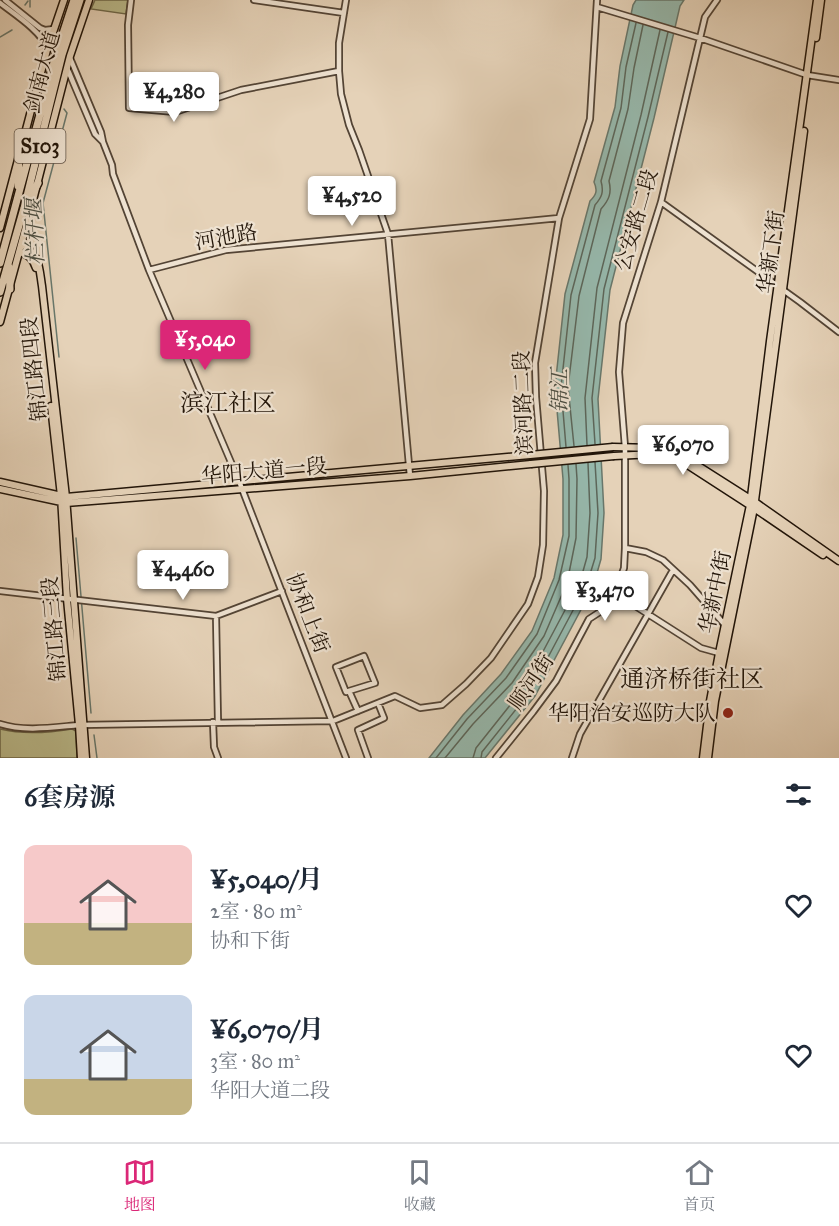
<!DOCTYPE html>
<html lang="zh">
<meta charset="utf-8">
<style>
:root{--surface:#fff;--page:#f6f6f7;--text:#1f2937;--muted:#747a83;--line:#e0e1e3;--accent:#db2777}
body{margin:0;font-family:"IM FELL Great Primer","Noto Serif SC",serif;background:var(--page);color:var(--text);height:100vh;display:flex;flex-direction:column;font-size:22px;white-space:nowrap}
*{box-sizing:border-box;margin:0}
p{font-size:20px;color:var(--muted)}
.icon{flex:none;width:33px;height:33px;fill:none;stroke:currentColor;stroke-width:2;stroke-linecap:round;stroke-linejoin:round}
.map{position:relative;height:758px;overflow:hidden}
.panel{display:flex;flex-direction:column;background:var(--surface);flex:1}
.panel>*{flex:none}
.price{position:absolute;translate:-50% -51px;padding:0 14px;border-radius:6px;background:#fff;color:#222;font-size:20px;line-height:39px;filter:drop-shadow(0 2px 3px #0008)}
.price::after{content:'';position:absolute;left:50%;top:36px;width:18px;height:14px;margin-left:-9px;background:inherit;clip-path:polygon(0 0,100% 0,50% 100%)}
.price.selected{background:var(--accent);color:#fff}
ul{padding:0;list-style:none}
li{display:flex;align-items:center;gap:18px;height:150px;padding:0 24px}
li span{display:grid;place-items:center;flex:none;width:168px;height:120px;border-radius:12px;color:#555}
li>.icon{margin-inline-start:auto}
span .icon{width:72px;height:72px;fill:#fffc;stroke-width:1}
li b{font-size:26px}
h2{display:flex;justify-content:space-between;align-items:center;height:72px;padding:0 24px;font-size:26px}
.tab-bar{display:flex;justify-content:space-around;align-items:center;height:84px;border-top:2px solid var(--line);background:var(--surface);font-size:16px;color:var(--muted)}
.tab-bar a{display:grid;justify-items:center;gap:3px}
.tab-bar .selected{color:var(--accent)}
.map>svg:first-child{display:block}
.green{fill:#baba8b;stroke:#6e684a;stroke-width:1.5}
.water{fill:#96b8ac;stroke:#68776b;stroke-width:1.5}
.lines{fill:none;stroke-linecap:round;stroke-linejoin:round}
.shore{stroke:#5c665a;stroke-width:1.5}
.stream{stroke:#68776b;stroke-width:1.5}
.minor-casing{stroke:#534435;stroke-width:8}
.major-casing{stroke:#221509;stroke-width:9}
.highway-casing{stroke:#221509;stroke-width:10}
.minor{stroke:#eee2d1;stroke-width:4.5}
.major{stroke:#e5d2b8;stroke-width:6}
.highway{stroke:#e5d2b8;stroke-width:7}
.major-bridge-casing{stroke:#221509;stroke-width:9;stroke-linecap:butt}
.major-bridge{stroke:#e5d2b8;stroke-width:6}
.poi-dot{fill:#8f2418;stroke:#eee2d1;stroke-width:2}
.labels{text-anchor:middle;stroke-width:4.5;stroke-linejoin:round;paint-order:stroke}
.shield{fill:#eee2d1;stroke:#5f5245;stroke-width:1.5}
.shield-label{font-size:20px;font-weight:bold;fill:#221509}
.street-label{font-size:21px;fill:#221509;stroke:#eee2d1}
.poi-label{font-size:21px;fill:#221509;stroke:#eee2d1;text-anchor:end}
.water-label{font-size:22px;font-style:italic;fill:#4b4e42;stroke:#eee2d1}
.quarter-label{font-size:24px;fill:#221509;stroke:#eee2d1}
</style>
<div class="map">
<svg width="839" height="758" viewBox="0 0 839 758">
<rect width="100%" height="100%" fill="#e5d2b8"/>
<filter id="stains"><feTurbulence type="fractalNoise" baseFrequency=".00333" numOctaves="4"/><feColorMatrix values="0 0 0 0 .2 0 0 0 0 .09 0 0 0 0 .02 0 0 0 .5 -.17"/></filter>
<radialGradient id="worn" r=".72"><stop offset=".6" stop-color="#630" stop-opacity="0"/><stop offset="1" stop-color="#630" stop-opacity=".3"/></radialGradient>
<path class="green" d="M95 0H128L126 14 91 9Z
M0 729C24 735 48 733 72 729L76 731 77 758H0Z"/>
<path class="water" d="M636 0H684L680 6 654 118 610 290 598 399 604 513 601 559 593 587 535 696 485 758H429L463 715 501 674 532 631 554 578 563 535V479L555 387 565 294 590 201C596 195 598 191 594 182L615 107 620 66 633 5Z"/>
<g class="lines">
<path class="shore" d="M595 444 592 398 604 289 648 117 668 32
M587 445 585 398 597 288 641 115 660 30
M574 446 568 387 579 296 601 209C609 200 612 193 609 181L628 109 634 68 643 25
M566 447 561 387 571 295 595 205C602 197 604 192 601 181L621 108 626 67 636 23
M436 758 467 719 506 678 537 634 559 580 569 536V479L568 465
M445 758 473 724 512 683 544 636 567 583 576 538 577 479 576 464
M473 758 476 748 523 689 580 582 587 557 590 513 588 463
M481 758 482 752 529 693 587 584 595 558 598 513 595 462"/>
<path class="stream" d="M30 0V7
M25 5 28 1
M0 37 12 30
M59 357 43 203 67 113 64 109
M76 538 91 713
M94 735 97 758"/>
<g class="minor-casing">
<path id="minor" d="M5 0 40 28 45 30 54 29
M131 0 128 25 129 108 175 112 241 90 339 71
M254 0 344 13
M346 0 339 43V71L341 94 349 125 359 150 388 234 410 476
M0 3C14 14 41 31 47 48
M597 7 700 38 807 75 839 80
M67 68 95 134 103 142 101 132 70 58
M103 142 112 165 113 174 149 270 239 481 346 758
M661 202 800 302 839 332
M149 270 226 250 559 218
M625 548 646 552 663 560 690 585 725 625
M0 591 216 616 282 591
M615 593 701 648 719 653
M216 616 218 722
M349 691 375 683 364 656 336 667 346 692 349 691 358 711
M213 722 214 747 218 758
M0 724C24 732 55 727 79 725L333 721 395 696 420 708 442 705 466 684 491 658 528 604 538 577 543 545 544 491 536 397 535 363 559 218 590 119 597 0
M368 758 358 730 384 718 378 703
M496 758 533 712 556 681 589 619 609 606 615 593 624 568 625 548V447L619 372 623 323 661 202 705 17 717 0
M572 758 580 734 673 570"/>
</g>
<g class="major-casing">
<path id="major" d="M816 38 821 0
M0 228 47 50 64 0
M22 244C40 255 39 267 42 286L66 497 86 758
M19 252C29 255 33 259 36 268
M0 322 31 208 70 56 89 0
M51 406 61 496 67 599 79 725 81 758
M613 447 654 448 673 452 689 460 755 502 839 561
M614 456 655 454 672 457 686 464 754 508 823 555
M0 482 66 497 530 455
M0 489 66 503 410 476 531 464
M703 758 710 701 719 653 750 505 770 341 817 0
M708 758 715 701 754 508 804 131"/>
</g>
<g class="highway-casing">
<path id="highway" d="M18 186 19 155
M30 198 38 183
M0 263 56 55 74 0
M9 267 10 289
M0 292 24 208 62 55 80 0"/>
</g>
<use href="#minor" class="minor"/>
<use href="#major" class="major"/>
<use href="#highway" class="highway"/>
<g class="major-bridge-casing">
<path id="major-bridge" d="M530 455 613 447
M531 464 614 456"/>
</g>
<use href="#major-bridge" class="major-bridge"/>
</g>
<circle class="poi-dot" cx="728" cy="713" r="6"/>
<g class="labels">
<rect class="shield" x="14.5" y="129" width="51" height="34" rx="4.5"/>
<g class="shield-label">
<text x="40" y="153">S103</text>
</g>
<g class="street-label">
<text transform="translate(42 72) rotate(-75)" y="7">剑南大道</text>
<text transform="translate(636 220) rotate(-74)" y="7">公安路二段</text>
<text transform="translate(226 237) rotate(-10)" y="7">河池路</text>
<text transform="translate(771 252) rotate(-82)" y="7">华新下街</text>
<text transform="translate(34 369) rotate(-96)" y="7">锦江路四段</text>
<text transform="translate(523 403) rotate(-92)" y="7">滨河路二段</text>
<text transform="translate(264 471) rotate(-5)" y="7">华阳大道一段</text>
<text transform="translate(715 592) rotate(-78)" y="7">华新中街</text>
<text transform="translate(308 613) rotate(69)" y="7">协和上街</text>
<text transform="translate(54 629) rotate(-95)" y="7">锦江路三段</text>
<text transform="translate(531 682) rotate(-56)" y="7">顺河街</text>
</g>
<g class="poi-label">
<text x="716" y="720">华阳治安巡防大队</text>
</g>
<g class="water-label">
<text transform="translate(34 232) rotate(-92)" y="8">栏杆堰</text>
<text transform="translate(559 391) rotate(-90)" y="8">锦江</text>
</g>
<g class="quarter-label">
<text x="228" y="411">滨江社区</text>
<text x="692" y="687">通济桥街社区</text>
</g>
</g>
<rect width="100%" height="100%" filter="url(#stains)"/>
<rect width="100%" height="100%" fill="url(#worn)"/>
</svg>
<b class="price" style="left:174px;top:123px">¥4,280</b>
<b class="price" style="left:352px;top:227px">¥4,520</b>
<b class="price selected" style="left:205px;top:371px">¥5,040</b>
<b class="price" style="left:683px;top:476px">¥6,070</b>
<b class="price" style="left:183px;top:601px">¥4,460</b>
<b class="price" style="left:605px;top:622px">¥3,470</b>
</div>
<section class="panel">
<h2>6套房源<svg class="icon" aria-label="filters" viewBox="0 0 24 24"><path d="M4 7h16M4 17h16"/><circle cx="9" cy="7" r="2"/><circle cx="15" cy="17" r="2"/></svg></h2>
<ul>
<li><span style="background:linear-gradient(#f6c9c9 65%,#c2b280 0)"><svg class="icon" aria-label="home" viewBox="0 0 24 24"><path d="M3 11l9-7 9 7M6 9v11h12V9"/></svg></span><div><b>¥5,040/月</b><p>2室 · 80 m²</p><p>协和下街</p></div><svg class="icon" aria-label="heart" viewBox="0 0 24 24"><path d="M12 20l-8-8c-3-5 5-10 8-4 3-6 11-1 8 4z"/></svg></li>
<li><span style="background:linear-gradient(#c9d6e8 70%,#c2b280 0)"><svg class="icon" aria-label="home" viewBox="0 0 24 24"><path d="M3 11l9-7 9 7M6 9v11h12V9"/></svg></span><div><b>¥6,070/月</b><p>3室 · 80 m²</p><p>华阳大道二段</p></div><svg class="icon" aria-label="heart" viewBox="0 0 24 24"><path d="M12 20l-8-8c-3-5 5-10 8-4 3-6 11-1 8 4z"/></svg></li>
</ul>
</section>
<nav class="tab-bar">
<a class="selected"><svg class="icon" aria-label="map" viewBox="0 0 24 24"><path d="M3 6l6-2 6 2 6-2v14l-6 2-6-2-6 2zM9 4v14M15 6v14"/></svg>地图</a>
<a><svg class="icon" aria-label="saved" viewBox="0 0 24 24"><path d="M7 4h10v16l-5-4-5 4z"/></svg>收藏</a>
<a><svg class="icon" aria-label="home" viewBox="0 0 24 24"><path d="M3 11l9-7 9 7M6 9v11h12V9"/></svg>首页</a>
</nav>
